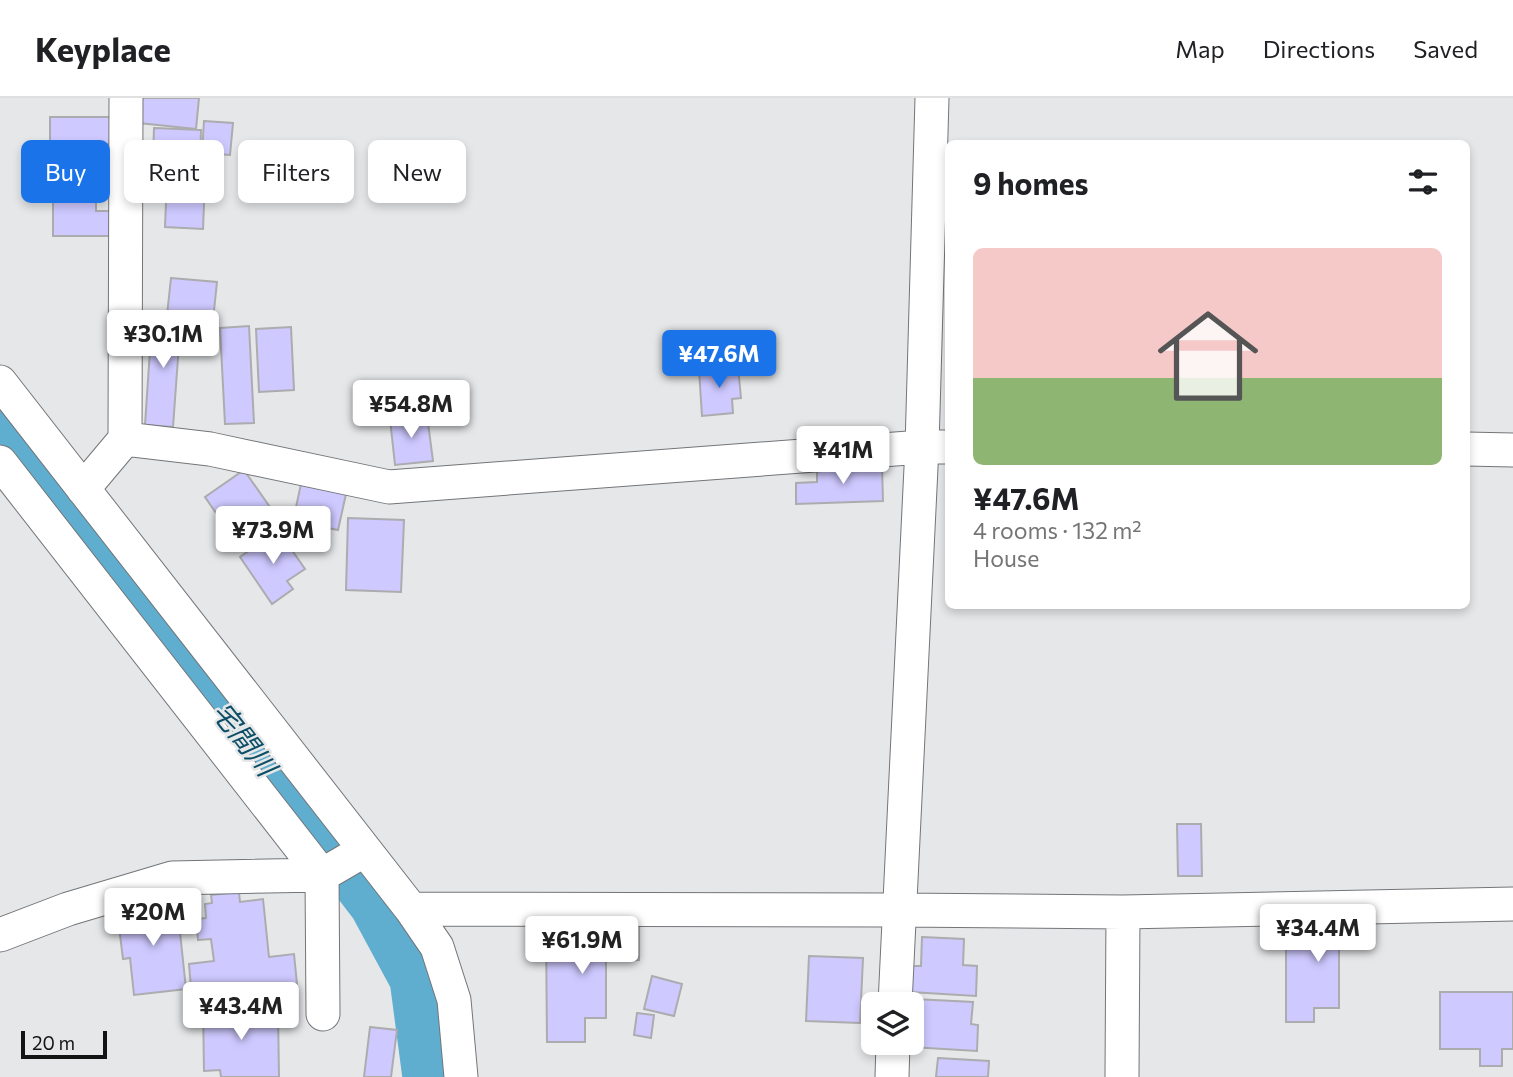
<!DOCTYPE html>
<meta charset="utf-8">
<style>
:root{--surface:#fff;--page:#f2f2f2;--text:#202124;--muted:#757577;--line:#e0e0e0;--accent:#1a73e8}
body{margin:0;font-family:Commissioner,"Noto Sans JP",sans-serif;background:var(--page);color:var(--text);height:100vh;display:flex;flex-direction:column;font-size:26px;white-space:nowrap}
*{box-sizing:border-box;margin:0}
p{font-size:23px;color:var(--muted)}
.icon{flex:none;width:38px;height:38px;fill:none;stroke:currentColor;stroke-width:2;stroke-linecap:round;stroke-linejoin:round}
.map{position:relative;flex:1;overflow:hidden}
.sheet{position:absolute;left:945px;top:42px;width:525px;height:469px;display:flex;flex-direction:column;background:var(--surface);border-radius:10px;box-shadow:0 4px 10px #0003}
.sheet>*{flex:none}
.guide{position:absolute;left:21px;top:42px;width:665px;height:63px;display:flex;gap:14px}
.buttons{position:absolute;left:861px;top:894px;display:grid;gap:14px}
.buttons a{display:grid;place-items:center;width:63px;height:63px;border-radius:10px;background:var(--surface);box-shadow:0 4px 10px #0003;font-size:35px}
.scale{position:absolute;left:21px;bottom:18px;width:86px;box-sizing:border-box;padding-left:7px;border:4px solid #131414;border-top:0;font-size:19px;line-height:24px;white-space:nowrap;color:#131414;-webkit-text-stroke:5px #e5e7e9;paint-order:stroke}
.price{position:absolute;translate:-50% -60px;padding:0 16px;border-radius:7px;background:#fff;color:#222;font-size:23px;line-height:46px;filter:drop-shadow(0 2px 4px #0008)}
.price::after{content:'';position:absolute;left:50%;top:42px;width:21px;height:16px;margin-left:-10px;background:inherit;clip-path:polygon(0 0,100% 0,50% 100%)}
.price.active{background:var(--accent);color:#fff}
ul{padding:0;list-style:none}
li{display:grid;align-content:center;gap:14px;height:371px;padding:0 28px}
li+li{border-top:2px solid var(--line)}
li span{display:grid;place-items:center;height:217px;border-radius:10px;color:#555}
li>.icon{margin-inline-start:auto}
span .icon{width:126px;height:126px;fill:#fffc;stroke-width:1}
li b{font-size:30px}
h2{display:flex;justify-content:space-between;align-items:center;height:84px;padding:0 28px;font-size:30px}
.chip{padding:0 24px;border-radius:10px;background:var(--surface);box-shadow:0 4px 10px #0003;font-size:24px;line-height:63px}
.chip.active{background:var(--accent);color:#fff}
header{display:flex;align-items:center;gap:42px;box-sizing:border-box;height:98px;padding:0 35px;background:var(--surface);border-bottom:2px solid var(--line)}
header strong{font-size:33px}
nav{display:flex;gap:38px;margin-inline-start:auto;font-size:24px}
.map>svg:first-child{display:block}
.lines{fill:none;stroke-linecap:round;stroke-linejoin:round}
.river{stroke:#5faed0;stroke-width:51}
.building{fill:#cec9ff;stroke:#acacaf;stroke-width:2}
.minor-casing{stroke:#737578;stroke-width:35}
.minor{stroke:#fff;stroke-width:33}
.labels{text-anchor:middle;stroke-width:5;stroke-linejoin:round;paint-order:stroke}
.water-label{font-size:28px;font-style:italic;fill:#0b4e66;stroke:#e5e7e9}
</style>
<header>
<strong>Keyplace</strong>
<nav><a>Map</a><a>Directions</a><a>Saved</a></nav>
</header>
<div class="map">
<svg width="1513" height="979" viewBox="0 0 1513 979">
<rect width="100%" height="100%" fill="#e5e7e9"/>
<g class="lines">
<path class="river" d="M0 331 42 390 323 739 375 807 415 881 428 979"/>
</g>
<path class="building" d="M142 0H199L196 31 139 25Z
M50 19H119V46H50Z
M204 23 233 25 230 57 202 55Z
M154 30 201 32 200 62 153 60Z
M53 61H96V113H118L119 138H53Z
M167 81 205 82 203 131 165 129Z
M171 180 217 184 213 222 167 217Z
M145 223 188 226 187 247 179 246 173 329 145 327 150 252 143 251Z
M249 228 254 325 225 326 220 230Z
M291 229 294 292 259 294 256 231Z
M738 269 741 300 732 301 733 315 702 318 699 272Z
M427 317 433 363 395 367 390 321Z
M882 367 883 403 796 406V385L817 384V369Z
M244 372 279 422 240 450 205 399Z
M301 386 346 396 338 432 293 423Z
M348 420 404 422 401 494 346 492Z
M278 432 305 471 287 483 293 491 272 506 240 459Z
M1177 726H1201L1202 778H1178Z
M239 794 240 804 263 801 269 859 294 856 297 886 219 895V886L191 890 189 866 214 863 211 841 198 842 196 821 206 820 205 806 212 805 211 797Z
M177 806 186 891 134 897 130 860 123 861 117 813Z
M1286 824H1373L1372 849H1339V910H1314V924H1286Z
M639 830V862L606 863V920H585V944H547L546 831Z
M922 839 964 841 963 867 977 868 976 898 910 894 911 868H921Z
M809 858 863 860 860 925 806 923Z
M652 878 682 886 674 918 644 911Z
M1440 894H1513V951H1502V968H1480V951H1440Z
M914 901 973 904 971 926 978 927 977 953 911 949Z
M236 908V914L278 912 279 979H221L220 972 204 973 203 909Z
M637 915 654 917 651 940 634 937Z
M370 929 397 932 391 979H364Z
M938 960 989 963 988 979H936Z"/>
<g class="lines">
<g class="minor-casing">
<path id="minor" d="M0 284 411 811 437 849 454 902 461 979
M125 341 210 351 389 389 922 349H948
M1466 351 1513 352
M0 364 322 777 323 916
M83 391 125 341 126 0
M411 811 898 812 1123 814 1513 806
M0 837 68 811 172 780 322 777 365 752
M895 906 922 349 932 0
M892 979 893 945
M1122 979 1123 814"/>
</g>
<use href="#minor" class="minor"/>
</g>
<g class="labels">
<g class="water-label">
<text transform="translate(244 641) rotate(52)" y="10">宅間川</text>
</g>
</g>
</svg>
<div class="buttons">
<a><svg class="icon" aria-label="layers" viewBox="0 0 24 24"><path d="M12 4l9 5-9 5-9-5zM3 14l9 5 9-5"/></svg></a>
</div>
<div class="scale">20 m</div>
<b class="price" style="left:163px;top:272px">¥30.1M</b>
<b class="price active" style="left:719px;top:292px">¥47.6M</b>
<b class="price" style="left:411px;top:342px">¥54.8M</b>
<b class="price" style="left:843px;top:388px">¥41M</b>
<b class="price" style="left:273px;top:468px">¥73.9M</b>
<b class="price" style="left:153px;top:850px">¥20M</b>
<b class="price" style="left:1318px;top:866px">¥34.4M</b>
<b class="price" style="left:582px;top:878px">¥61.9M</b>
<b class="price" style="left:241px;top:944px">¥43.4M</b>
<div class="guide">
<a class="chip active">Buy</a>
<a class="chip">Rent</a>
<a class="chip">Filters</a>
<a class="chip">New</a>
</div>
<section class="sheet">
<h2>9 homes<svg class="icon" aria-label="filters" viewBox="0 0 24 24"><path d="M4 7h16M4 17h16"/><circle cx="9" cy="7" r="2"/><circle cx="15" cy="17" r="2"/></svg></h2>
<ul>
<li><span style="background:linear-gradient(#f6c9c9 60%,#8fb573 0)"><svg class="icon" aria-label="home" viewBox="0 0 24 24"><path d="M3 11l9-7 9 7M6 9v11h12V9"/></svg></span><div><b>¥47.6M</b><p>4 rooms · 132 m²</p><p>House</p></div></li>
</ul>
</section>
</div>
